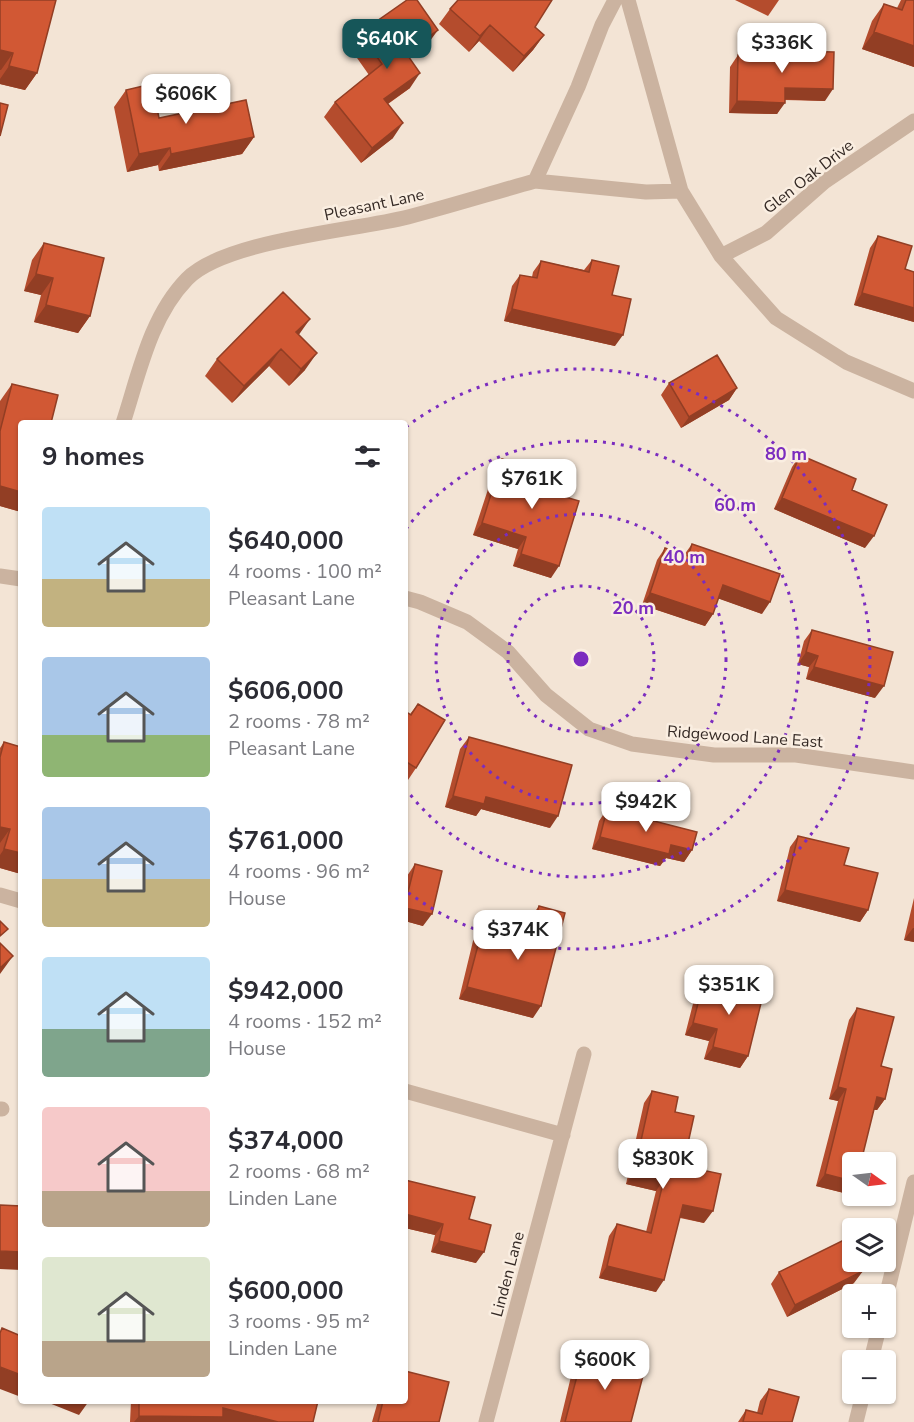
<!DOCTYPE html>
<meta charset="utf-8">
<style>
:root{--surface:#fff;--page:#f7f7f7;--text:#2b2b33;--muted:#7c7c81;--accent:#165659}
body{margin:0;font-family:"Nunito Sans",sans-serif;background:var(--page);color:var(--text);height:100vh;display:flex;flex-direction:column;font-size:22px;white-space:nowrap}
*{box-sizing:border-box;margin:0}
p{font-size:20px;color:var(--muted)}
.icon{flex:none;width:33px;height:33px;fill:none;stroke:currentColor;stroke-width:2;stroke-linecap:round;stroke-linejoin:round}
.map{position:relative;flex:1;overflow:hidden}
.sheet{position:absolute;left:18px;top:420px;width:390px;height:984px;display:flex;flex-direction:column;background:var(--surface);border-radius:6px;box-shadow:0 2px 4px #0004}
.sheet>*{flex:none}
.needle{width:39px;rotate:104deg}
.tools{position:absolute;left:842px;top:1152px;display:grid;gap:12px}
.tools a{display:grid;place-items:center;width:54px;height:54px;border-radius:6px;background:var(--surface);box-shadow:0 2px 4px #0004;font-size:30px}
.price{position:absolute;translate:-50% -51px;padding:0 14px;border-radius:12px;background:#fff;color:#222;font-size:20px;line-height:39px;filter:drop-shadow(0 2px 3px #0008)}
.price::after{content:'';position:absolute;left:50%;top:36px;width:18px;height:14px;margin-left:-9px;background:inherit;clip-path:polygon(0 0,100% 0,50% 100%)}
.price.active{background:var(--accent);color:#fff}
ul{padding:0;list-style:none}
li{display:flex;align-items:center;gap:18px;height:150px;padding:0 24px}
li span{display:grid;place-items:center;flex:none;width:168px;height:120px;border-radius:6px;color:#555}
li>.icon{margin-inline-start:auto}
span .icon{width:72px;height:72px;fill:#fffc;stroke-width:1}
li b{font-size:26px}
h2{display:flex;justify-content:space-between;align-items:center;height:72px;padding:0 24px;font-size:26px}
.map>svg:first-child{display:block}
.lines{fill:none;stroke-linecap:round;stroke-linejoin:round}
.street{stroke:#cbb3a0;stroke-width:15}
.wall{fill:#b44c2d}
.shaded-wall{fill:#923e24}
.building{fill:#d15834;stroke:#923e24;stroke-width:1.5}
.ring{fill:none;stroke:#7b2cbf;stroke-width:3;stroke-dasharray:3 6}
.labels{text-anchor:middle;stroke-width:5;stroke-linejoin:round;paint-order:stroke}
.street-label{font-size:16px;fill:#342924;stroke:#faeee1}
.centre{fill:#7b2cbf;stroke:#faeee1;stroke-width:3}
.ring-label{font-size:18px;text-anchor:middle;font-weight:bold;fill:#7b2cbf;stroke:#faeee1;stroke-width:5;stroke-linejoin:round;paint-order:stroke}
</style>
<div class="map">
<svg width="914" height="1422" viewBox="0 0 914 1422">
<rect width="100%" height="100%" fill="#f3e4d5"/>
<g class="lines">
<path class="street" d="M628 0 681 191 721 256 776 318 846 362 914 391
M535 181 646 192 681 191
M721 256 766 233 824 182 914 121
M123 423C139 374 150 317 187 279 225 240 353 231 408 217 450 206 492 193 535 181L578 87 602 25 615 0
M0 576 21 579
M405 598 420 602 467 622 508 652 546 695 589 729 632 744 714 755H796L914 772
M0 895 21 901
M405 1091 563 1135
M0 1109H2
M885 1301 914 1182
M871 1360 879 1328
M486 1422 584 1054
M856 1422 863 1394"/>
</g>
<path class="wall" d="M0 0 37 73 25 90 0 84Z
M735 0H779L768 16Z
M901 0H914V67L862 49 872 21 884 4 897 8Z
M450 9 535 27 544 35 533 50 513 72 479 41 469 52 439 24Z
M360 33 427 45 409 58 410 88 388 104 393 138 361 163 324 117 335 102 369 75 350 48Z
M749 50 825 101 785 100 777 114 729 113 730 67 738 55H745Z
M126 90 159 118 254 137 242 154 159 171 158 165 127 172 114 107Z
M878 236 905 269 914 272V322L854 305 870 248Z
M44 243 90 316 78 333 34 322 41 295 24 291 32 260Z
M592 260 612 295 615 346 504 321 512 286 520 275 532 277 533 272 541 261 584 270Z
M299 335 305 370 289 386 269 366 232 403 205 376 217 359Z
M669 383 737 388 729 400 681 428 661 395Z
M12 384 21 423V512L0 506V401Z
M800 455 852 490 865 548 774 509 792 467Z
M502 459 562 496 551 578 513 566 518 549 473 535 494 471Z
M692 544 762 614 718 598 713 614 705 626 642 605 657 560 665 548 684 555Z
M812 630 875 698 806 679 809 667 798 664 804 641Z
M418 704 416 768 408 780 405 778V711L410 714Z
M469 737 550 828 481 809 476 816 445 807 460 749Z
M4 742 21 747V874L0 868V748Z
M607 809 692 850 684 862 666 858 660 866 592 849 599 821Z
M798 836 844 865 868 910 860 922 777 901 790 847Z
M415 864 423 926 405 921V883L407 876Z
M914 898V942L904 940Z
M539 906 533 1018 459 999 473 941 482 930 524 941 530 918Z
M704 980 748 1056 740 1068 704 1059 709 1041 685 1035 696 992Z
M857 1008 881 1066 885 1099 877 1110H874L852 1162V1187L848 1194 816 1186 838 1101 829 1099 849 1020Z
M652 1091 675 1112 683 1166 704 1223 680 1218 656 1292 599 1278 609 1236 617 1224 646 1232 656 1191 626 1184 644 1103Z
M405 1180 469 1219 476 1263 431 1252 435 1235 405 1228Z
M779 1272 854 1283 787 1317 771 1284Z
M583 1353 631 1422H560L574 1364Z
M769 1389 792 1422H738L746 1410 757 1413 760 1401Z
M131 1401H318L313 1422H130Z
M378 1401H405L439 1422H372Z"/>
<path class="shaded-wall" d="M490 25 479 41 469 52 480 36Z
M438 30 427 45 395 68 406 53Z
M874 32 914 46V67L862 49Z
M544 35 533 50 513 72 524 56Z
M0 50 13 53 1 70H0Z
M9 66 37 73 25 90 0 84V79Z
M420 73 410 88 373 114 384 99Z
M785 88 833 89 825 101 777 99Z
M737 101 785 103 777 114 729 113Z
M403 123 393 138 361 163 372 148Z
M254 137 242 154 159 171 171 154Z
M170 148 158 165 127 172 139 154Z
M36 274 53 278 41 295 24 291Z
M862 293 914 308V322L854 305Z
M46 305 90 316 78 333 34 322Z
M512 309 623 335 615 346 504 321Z
M310 319 298 336 296 332Z
M281 349 269 366 232 403 244 386Z
M317 353 305 370 289 386 301 369Z
M737 388 729 400 681 428 689 417Z
M0 486 21 492V512L0 506Z
M782 498 874 536 865 548 774 509Z
M482 523 526 537 518 549 473 535Z
M521 554 559 566 551 578 513 566Z
M723 585 770 602 762 614 714 597Z
M650 593 713 614 705 626 642 605Z
M806 652 818 656 809 667 798 664Z
M814 667 884 686 875 698 806 679Z
M453 796 486 797 558 816 550 828 481 809 476 816 445 807Z
M0 827 10 829 0 843Z
M600 837 671 845 692 850 684 862 666 858 660 866 592 849Z
M4 849 21 853V874L0 868V855Z
M785 890 868 910 860 922 777 901Z
M405 908 432 914 423 926 405 921Z
M913 928H914V942L904 940Z
M13 956 0 974V968Z
M467 987 541 1006 533 1018 459 999Z
M693 1023 717 1029 709 1041 685 1035Z
M713 1047 748 1056 740 1068 704 1059Z
M838 1087 846 1089 838 1101 829 1099Z
M877 1097 885 1099 877 1110 869 1108Z
M634 1172 664 1179 656 1191 626 1184Z
M825 1174 852 1181V1187L848 1194 816 1186Z
M683 1205 713 1211 704 1223 675 1216Z
M405 1214 443 1224 435 1235 405 1228Z
M439 1241 484 1252 476 1263 431 1252Z
M0 1251 21 1252V1270L0 1269Z
M607 1266 664 1280 656 1292 599 1278Z
M863 1271 854 1283 787 1317 795 1305Z
M0 1367 21 1375V1397L0 1389Z
M44 1401H89L79 1415Z
M223 1408 278 1422H134L139 1416Z"/>
<path class="building" d="M0 0H56L37 73 9 66 13 53 0 50Z
M407 0H417L438 30 406 53 420 73 384 99 403 123 372 148 335 102 382 64 360 33Z
M458 0H552L535 27 544 35 524 56 490 25 480 36 450 9Z
M906 0H914V46L874 32 884 4 902 10Z
M749 50 834 52 833 89 785 88V103L737 101 738 55H748Z
M152 84 159 118 246 100 254 137 171 154 170 148 139 154 126 90Z
M0 103 8 105 0 136Z
M878 236 912 246 905 269 914 272V308L862 293Z
M44 243 104 258 90 316 46 305 53 278 36 274Z
M592 260 619 266 612 295 631 299 623 335 512 309 520 275 537 278 541 261 589 272Z
M283 292 310 319 296 332 317 353 301 369 281 349 244 386 217 359Z
M717 355 737 388 689 417 669 383Z
M12 384 58 395 51 423H21V492L0 486V431Z
M800 455 856 479 852 490 887 505 874 536 782 498Z
M502 459 567 480 562 496 579 501 559 566 521 554 526 537 482 523Z
M692 544 780 574 770 602 723 585 713 614 650 593 665 548 688 556Z
M812 630 893 652 884 686 814 667 818 656 806 652Z
M418 704 445 720 416 768 405 761V711L411 715Z
M469 737 572 765 558 816 486 797 484 804 453 796Z
M4 742 21 747V853L4 849 10 829 0 827V757Z
M607 809 697 832 692 850 671 845 669 854 600 837Z
M798 836 849 848 844 865 878 873 868 910 785 890Z
M415 864 442 871 432 914 405 908V893L408 892Z
M539 906 565 913 541 1006 467 987 482 930 529 942Z
M0 921 8 929 0 936Z
M0 943 13 956 0 968Z
M704 980 763 995 748 1056 713 1047 717 1029 693 1023Z
M857 1008 894 1017 881 1066 892 1069 885 1099 877 1097 861 1162H852V1181L825 1174 846 1089 838 1087Z
M652 1091 678 1097 675 1112 694 1116 683 1166 721 1174 713 1211 683 1205 664 1280 607 1266 617 1224 651 1233 664 1179 634 1172Z
M405 1180 475 1197 469 1219 491 1225 484 1252 439 1241 443 1224 405 1214Z
M0 1205 21 1206V1252L0 1251Z
M846 1239 852 1250V1262H858L863 1271 795 1305 779 1272Z
M2 1328 21 1336V1375L0 1367V1333Z
M583 1353 645 1368 631 1422H565Z
M405 1371 449 1382 439 1422H378L383 1401H405Z
M769 1389 799 1397 792 1422H743L746 1410 762 1414Z
M139 1401H318L313 1422H278L223 1408V1417L139 1416Z"/>
<g class="ring">
<circle cx="581" cy="659" r="73"/>
<circle cx="581" cy="659" r="145"/>
<path d="M406 529A218 218 0 1 1 406 789"/>
<path d="M406 427A290 290 0 1 1 406 891"/>
</g>
<g class="labels">
<g class="street-label">
<text transform="translate(808 176) rotate(-38)" y="6">Glen Oak Drive</text>
<text transform="translate(374 204) rotate(-12)" y="6">Pleasant Lane</text>
<text transform="translate(745 736) rotate(4)" y="6">Ridgewood Lane East</text>
<text transform="translate(507 1274) rotate(-75)" y="6">Linden Lane</text>
</g>
</g>
<circle cx="581" cy="659" r="9" class="centre"/>
<g class="ring-label">
<text x="786" y="460">80 m</text>
<text x="735" y="511">60 m</text>
<text x="684" y="563">40 m</text>
<text x="633" y="614">20 m</text>
</g>
</svg>
<div class="tools">
<a><svg class="needle" viewBox="-14 -14 28 28"><path d="M0-13l5 13h-10z" fill="#e53935"/><path d="M0 13l5-13h-10z" fill="#7c7c81"/></svg></a>
<a><svg class="icon" aria-label="layers" viewBox="0 0 24 24"><path d="M12 4l9 5-9 5-9-5zM3 14l9 5 9-5"/></svg></a>
<a>+</a>
<a>−</a>
</div>
<b class="price active" style="left:387px;top:70px">$640K</b>
<b class="price" style="left:782px;top:74px">$336K</b>
<b class="price" style="left:186px;top:125px">$606K</b>
<b class="price" style="left:532px;top:510px">$761K</b>
<b class="price" style="left:646px;top:833px">$942K</b>
<b class="price" style="left:518px;top:961px">$374K</b>
<b class="price" style="left:729px;top:1016px">$351K</b>
<b class="price" style="left:663px;top:1190px">$830K</b>
<b class="price" style="left:605px;top:1391px">$600K</b>
<section class="sheet">
<h2>9 homes<svg class="icon" aria-label="filters" viewBox="0 0 24 24"><path d="M4 7h16M4 17h16"/><circle cx="9" cy="7" r="2"/><circle cx="15" cy="17" r="2"/></svg></h2>
<ul>
<li><span style="background:linear-gradient(#bfe0f5 60%,#c2b280 0)"><svg class="icon" aria-label="home" viewBox="0 0 24 24"><path d="M3 11l9-7 9 7M6 9v11h12V9"/></svg></span><div><b>$640,000</b><p>4 rooms · 100 m²</p><p>Pleasant Lane</p></div></li>
<li><span style="background:linear-gradient(#a9c7e8 65%,#8fb573 0)"><svg class="icon" aria-label="home" viewBox="0 0 24 24"><path d="M3 11l9-7 9 7M6 9v11h12V9"/></svg></span><div><b>$606,000</b><p>2 rooms · 78 m²</p><p>Pleasant Lane</p></div></li>
<li><span style="background:linear-gradient(#a9c7e8 60%,#c2b280 0)"><svg class="icon" aria-label="home" viewBox="0 0 24 24"><path d="M3 11l9-7 9 7M6 9v11h12V9"/></svg></span><div><b>$761,000</b><p>4 rooms · 96 m²</p><p>House</p></div></li>
<li><span style="background:linear-gradient(#bfe0f5 60%,#7fa58c 0)"><svg class="icon" aria-label="home" viewBox="0 0 24 24"><path d="M3 11l9-7 9 7M6 9v11h12V9"/></svg></span><div><b>$942,000</b><p>4 rooms · 152 m²</p><p>House</p></div></li>
<li><span style="background:linear-gradient(#f6c9c9 70%,#b9a48a 0)"><svg class="icon" aria-label="home" viewBox="0 0 24 24"><path d="M3 11l9-7 9 7M6 9v11h12V9"/></svg></span><div><b>$374,000</b><p>2 rooms · 68 m²</p><p>Linden Lane</p></div></li>
<li><span style="background:linear-gradient(#dfe7d0 70%,#b9a48a 0)"><svg class="icon" aria-label="home" viewBox="0 0 24 24"><path d="M3 11l9-7 9 7M6 9v11h12V9"/></svg></span><div><b>$600,000</b><p>3 rooms · 95 m²</p><p>Linden Lane</p></div></li>
</ul>
</section>
</div>
